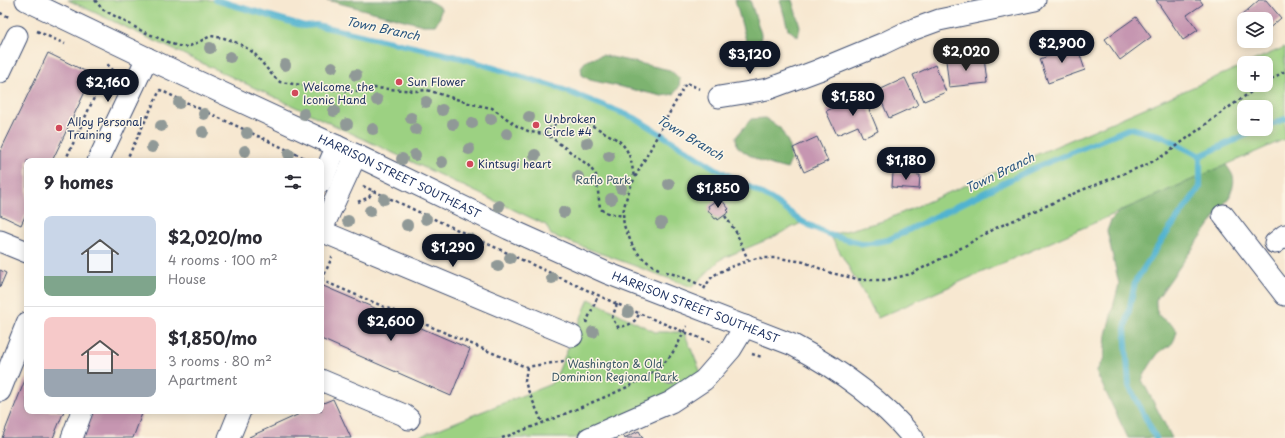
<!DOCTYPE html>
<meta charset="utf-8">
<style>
:root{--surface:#fff;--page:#f7f7f7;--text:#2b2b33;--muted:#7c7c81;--line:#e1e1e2;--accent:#111827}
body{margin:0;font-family:"Playpen Sans",sans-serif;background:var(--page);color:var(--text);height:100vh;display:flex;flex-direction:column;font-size:15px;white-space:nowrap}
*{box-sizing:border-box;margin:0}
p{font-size:13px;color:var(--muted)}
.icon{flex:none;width:22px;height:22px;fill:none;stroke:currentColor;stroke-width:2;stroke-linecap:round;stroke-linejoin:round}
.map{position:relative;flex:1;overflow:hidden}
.panel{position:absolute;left:24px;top:158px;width:300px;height:256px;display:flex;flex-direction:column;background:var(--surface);border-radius:8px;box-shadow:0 2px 10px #0003}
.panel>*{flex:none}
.tools{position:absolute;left:1237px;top:12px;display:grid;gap:8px}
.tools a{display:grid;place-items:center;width:36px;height:36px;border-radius:8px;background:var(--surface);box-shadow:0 2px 10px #0003;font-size:20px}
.price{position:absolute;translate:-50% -34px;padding:0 9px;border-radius:14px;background:var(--accent);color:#fff;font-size:13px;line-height:26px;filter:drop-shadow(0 1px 2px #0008)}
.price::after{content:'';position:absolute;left:50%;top:24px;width:12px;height:9px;margin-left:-6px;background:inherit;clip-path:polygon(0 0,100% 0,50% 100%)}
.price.current{background:#222;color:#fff}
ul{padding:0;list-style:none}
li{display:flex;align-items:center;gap:12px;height:100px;padding:0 20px}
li+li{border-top:1px solid var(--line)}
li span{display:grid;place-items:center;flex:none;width:112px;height:80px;border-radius:8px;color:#555}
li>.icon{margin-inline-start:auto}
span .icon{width:48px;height:48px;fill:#fffc;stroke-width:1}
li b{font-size:17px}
h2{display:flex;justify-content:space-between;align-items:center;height:48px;padding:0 20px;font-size:17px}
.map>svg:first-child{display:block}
.green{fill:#9cd182;stroke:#5c8070;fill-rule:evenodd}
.forest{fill:#7db370;stroke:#4c7167}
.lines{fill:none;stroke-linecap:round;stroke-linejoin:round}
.stream{stroke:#51b3d0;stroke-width:6}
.building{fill:#c696b1}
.minor-casing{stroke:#3c4b6f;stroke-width:23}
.path{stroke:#3c4b6f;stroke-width:2.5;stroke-dasharray:3 3;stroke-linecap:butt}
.minor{stroke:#fff;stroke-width:21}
.tree{fill:#909997}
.poi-dot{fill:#d1495b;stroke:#fcf5e5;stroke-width:1.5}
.labels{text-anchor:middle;stroke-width:3;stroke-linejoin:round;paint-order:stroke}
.poi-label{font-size:11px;fill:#1b2f5e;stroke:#fcf5e5;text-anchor:start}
.street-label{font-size:11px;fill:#1b2f5e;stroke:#fcf5e5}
.park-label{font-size:11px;fill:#3b5867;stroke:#fcf5e5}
.water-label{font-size:12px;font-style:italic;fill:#2b5780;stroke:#fcf5e5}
</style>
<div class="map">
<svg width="1285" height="438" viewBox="0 0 1285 438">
<rect width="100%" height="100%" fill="#fcf5e5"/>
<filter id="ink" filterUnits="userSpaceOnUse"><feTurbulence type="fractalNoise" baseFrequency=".025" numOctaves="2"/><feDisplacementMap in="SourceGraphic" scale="8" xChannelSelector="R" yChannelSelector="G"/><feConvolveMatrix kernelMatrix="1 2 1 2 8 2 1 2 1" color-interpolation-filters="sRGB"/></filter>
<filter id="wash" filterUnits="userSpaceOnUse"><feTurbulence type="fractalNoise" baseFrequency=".012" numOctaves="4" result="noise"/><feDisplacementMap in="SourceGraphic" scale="16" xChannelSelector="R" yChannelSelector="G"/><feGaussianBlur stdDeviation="0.9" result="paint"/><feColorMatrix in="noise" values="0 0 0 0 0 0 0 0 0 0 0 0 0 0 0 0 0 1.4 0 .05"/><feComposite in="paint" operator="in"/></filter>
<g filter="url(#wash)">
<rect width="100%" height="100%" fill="#f7e8d1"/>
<path class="green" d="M68 0H216L304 26 316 25 462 58 556 87 635 118 715 168 761 193 803 222 771 238 721 259 692 287 551 235 546 225Z
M1285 47V139L878 318 830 235 883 221 1244 65V85H1266V63H1248ZM1244 107H1266V129H1244Z
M589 299 655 332H684L704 380 589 438H416L551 384 558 372Z"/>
<path class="forest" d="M327 0H428L441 8 440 17 435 25H423Z
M735 0H750L761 34 760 54 749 51Z
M780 0H792L800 26 798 37 788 29Z
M602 55 670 70 680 79 679 87 674 94 662 96 590 80 582 75 581 67 586 61Z
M765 118 780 128 788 142 791 160 787 169C767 164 753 160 737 146L736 137 751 119Z
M1226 165C1236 178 1235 181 1230 196L1156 300C1155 324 1168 316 1177 331 1172 351 1168 343 1157 355 1151 363 1146 371 1142 380L1172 438H1128L1096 372 1104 358 1106 335 1119 284 1107 231 1111 220 1120 211Z"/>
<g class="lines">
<path class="stream" d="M216 0 304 26 316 25 462 58 556 87 635 118 715 168 771 199 803 222 830 235 864 244 888 240 1032 169 1130 128 1162 136 1200 156 1259 129
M1266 126 1285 119
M1156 438 1129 386 1125 329 1135 282 1162 240 1200 187V156"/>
</g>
<g id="blocks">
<path class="building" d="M1156 0H1200L1203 4 1187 15 1198 30 1183 40Z
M1259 0H1266L1281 18 1266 31V19H1243L1241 16Z
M1136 17 1151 37 1120 60 1105 39Z
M1077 46 1085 70 1048 83 1040 59Z
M48 53 93 75 52 161H27V212L21 225 0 215V152Z
M984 56 987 83 949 87 946 60Z
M935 65 946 92 924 101 913 75Z
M905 78 918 105 889 118 877 91Z
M863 95 878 131 863 138 858 126 837 135 826 111Z
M817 137 828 161 804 172 793 148Z
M893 173 920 175 919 189 892 187Z
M718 199 719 201 721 199 729 209 727 210 729 212 718 220 717 218 715 219 708 210 709 208 708 206Z
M0 270 6 273 0 287Z
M321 285 470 349 451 396 321 339Z
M27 375V411H64L53 438H2Z
M333 399 351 438H250L249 437 306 411H321V404Z
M92 411H143L133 438H81Z
M639 431 643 438H624Z"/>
</g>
</g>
<g filter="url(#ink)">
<use href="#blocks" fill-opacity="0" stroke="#3c4b6f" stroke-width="1"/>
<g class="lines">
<g class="minor-casing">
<g id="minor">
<path id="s1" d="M26 0 147 58 356 155 509 229 607 273 793 345C838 369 880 398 913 438"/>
<path d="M0 72 17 36"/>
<path d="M719 97 768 89 819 70 882 44 909 31 939 20 1035 0"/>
<path d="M98 161 147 58"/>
<path d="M321 182 337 146"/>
<path d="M1223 215 1285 295"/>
<path d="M321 231 572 336"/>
<path d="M321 231 356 155"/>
<path d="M0 241 27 252"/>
<path d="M1275 243 1285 235"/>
<path d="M321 380 404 415 409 419"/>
<path d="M0 391 27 323"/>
<path d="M72 438 82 411"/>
<path d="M229 438 240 411"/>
<path d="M589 438 671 402 704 380 731 349 745 326"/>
</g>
</g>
<path class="path" d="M95 0 102 9 142 31 177 46 188 47 211 36 224 38 240 44 254 53 273 76 280 82 329 89 358 91 374 88 417 91 427 90 472 104 492 108 517 126 530 132 545 134 552 138 588 165 596 175 600 208 604 212 623 216
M0 13 9 17
M37 31 65 44
M1266 82 1285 71
M545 134C551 125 564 117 575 119 584 120 609 135 618 140 630 150 632 163 634 178
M65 161 105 74 112 69 106 63
M126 161 160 90 309 160
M300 161 302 157
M363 186 617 304 684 332 711 342
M358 202 369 197 373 191
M725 216 736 232 748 260
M659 269C645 262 634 252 629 237 627 233 625 229 624 225 619 200 640 169 651 148 662 126 674 105 686 83L700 89
M666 272 680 276 705 287
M321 280 521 365 527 367 570 360 571 357
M322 280 332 257
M704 289 710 279 716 274 730 267 757 258H778L804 262 831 273 862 280H886L911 274 954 252 996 228 1082 190 1148 164 1166 154 1225 110 1261 85
M617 304 612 318 618 327C628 326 635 323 639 314
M586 323 598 296
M752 354 762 357
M527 367 525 381 527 388 543 424
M502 438C533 427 563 415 593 402 615 393 639 383 658 368 672 358 679 342 687 326"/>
<use href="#minor" class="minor"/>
</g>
<g class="tree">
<circle cx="210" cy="48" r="6"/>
<circle cx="230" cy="57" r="6"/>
<circle cx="285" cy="65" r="6"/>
<circle cx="332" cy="67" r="6"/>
<circle cx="356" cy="75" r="6"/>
<circle cx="377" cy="100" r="6"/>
<circle cx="426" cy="102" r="6"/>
<circle cx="179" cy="103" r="6"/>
<circle cx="442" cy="110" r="6"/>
<circle cx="334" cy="111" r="6"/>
<circle cx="204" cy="114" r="6"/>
<circle cx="304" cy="114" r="6"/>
<circle cx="529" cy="117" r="6"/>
<circle cx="411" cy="118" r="6"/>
<circle cx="491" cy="119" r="6"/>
<circle cx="472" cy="123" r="6"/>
<circle cx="347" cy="124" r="6"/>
<circle cx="453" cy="124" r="6"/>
<circle cx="161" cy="126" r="6"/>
<circle cx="373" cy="129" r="6"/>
<circle cx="416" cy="129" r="6"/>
<circle cx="203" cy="132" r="6"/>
<circle cx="247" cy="133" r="6"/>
<circle cx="507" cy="134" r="6"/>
<circle cx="587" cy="143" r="6"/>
<circle cx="152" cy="147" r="6"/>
<circle cx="469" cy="149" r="6"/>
<circle cx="245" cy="151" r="6"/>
<circle cx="289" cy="154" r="6"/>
<circle cx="415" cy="155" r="6"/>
<circle cx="535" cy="155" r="6"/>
<circle cx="609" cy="156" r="6"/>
<circle cx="402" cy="159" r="6"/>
<circle cx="442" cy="162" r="6"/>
<circle cx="578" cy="177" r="6"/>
<circle cx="669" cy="184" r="6"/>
<circle cx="621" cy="188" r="6"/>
<circle cx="384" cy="199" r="6"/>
<circle cx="611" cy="199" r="6"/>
<circle cx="499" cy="206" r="6"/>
<circle cx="370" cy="211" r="6"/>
<circle cx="564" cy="212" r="6"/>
<circle cx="426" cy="219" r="6"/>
<circle cx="348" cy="221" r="6"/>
<circle cx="661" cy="223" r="6"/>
<circle cx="407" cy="225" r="6"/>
<circle cx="469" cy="239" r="6"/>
<circle cx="449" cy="244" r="6"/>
<circle cx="510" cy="258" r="6"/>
<circle cx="498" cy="266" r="6"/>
<circle cx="552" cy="278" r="6"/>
<circle cx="628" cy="312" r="6"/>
<circle cx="593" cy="332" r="6"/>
<circle cx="670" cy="380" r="6"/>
</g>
</g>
<g class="poi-dot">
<circle cx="399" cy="82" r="4"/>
<circle cx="295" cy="93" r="4"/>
<circle cx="536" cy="125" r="4"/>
<circle cx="59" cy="128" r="4"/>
<circle cx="470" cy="164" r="4"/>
</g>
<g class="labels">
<g class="poi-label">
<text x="407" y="86">Sun Flower</text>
<text x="303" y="91">Welcome, the<tspan x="303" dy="13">Iconic Hand</tspan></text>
<text x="544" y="123">Unbroken<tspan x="544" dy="13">Circle #4</tspan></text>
<text x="67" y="126">Alloy Personal<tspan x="67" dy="13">Training</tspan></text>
<text x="478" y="168">Kintsugi heart</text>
</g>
<g class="street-label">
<text dy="4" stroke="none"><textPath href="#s1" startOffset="413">HARRISON STREET SOUTHEAST</textPath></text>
<text dy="4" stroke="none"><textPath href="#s1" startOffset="737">HARRISON STREET SOUTHEAST</textPath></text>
</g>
<g class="park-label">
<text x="603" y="184">Raflo Park</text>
<text x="615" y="368">Washington &amp; Old<tspan x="615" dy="13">Dominion Regional Park</tspan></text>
</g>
<g class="water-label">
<text transform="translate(383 29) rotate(12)" y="4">Town Branch</text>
<text transform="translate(690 138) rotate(31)" y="4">Town Branch</text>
<text transform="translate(1000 173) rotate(-26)" y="4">Town Branch</text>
</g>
</g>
</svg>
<div class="tools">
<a><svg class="icon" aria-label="layers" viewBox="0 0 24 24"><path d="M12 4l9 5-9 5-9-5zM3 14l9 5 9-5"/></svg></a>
<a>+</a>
<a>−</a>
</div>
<b class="price" style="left:1062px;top:64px">$2,900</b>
<b class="price current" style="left:966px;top:72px">$2,020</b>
<b class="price" style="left:750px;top:75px">$3,120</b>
<b class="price" style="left:108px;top:103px">$2,160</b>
<b class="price" style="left:853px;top:117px">$1,580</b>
<b class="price" style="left:906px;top:181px">$1,180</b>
<b class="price" style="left:718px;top:209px">$1,850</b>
<b class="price" style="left:453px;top:268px">$1,290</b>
<b class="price" style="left:391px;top:342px">$2,600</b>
<section class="panel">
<h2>9 homes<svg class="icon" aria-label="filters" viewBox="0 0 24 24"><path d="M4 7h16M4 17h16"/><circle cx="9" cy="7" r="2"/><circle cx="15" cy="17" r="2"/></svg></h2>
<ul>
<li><span style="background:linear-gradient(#c9d6e8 75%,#7fa58c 0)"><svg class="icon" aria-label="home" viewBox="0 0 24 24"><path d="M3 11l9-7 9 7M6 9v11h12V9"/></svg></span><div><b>$2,020/mo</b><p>4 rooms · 100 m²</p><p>House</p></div></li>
<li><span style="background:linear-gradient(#f6c9c9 65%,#9aa5b1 0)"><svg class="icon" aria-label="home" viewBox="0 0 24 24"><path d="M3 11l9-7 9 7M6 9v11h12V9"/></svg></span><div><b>$1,850/mo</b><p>3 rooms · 80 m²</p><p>Apartment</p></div></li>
</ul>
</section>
</div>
